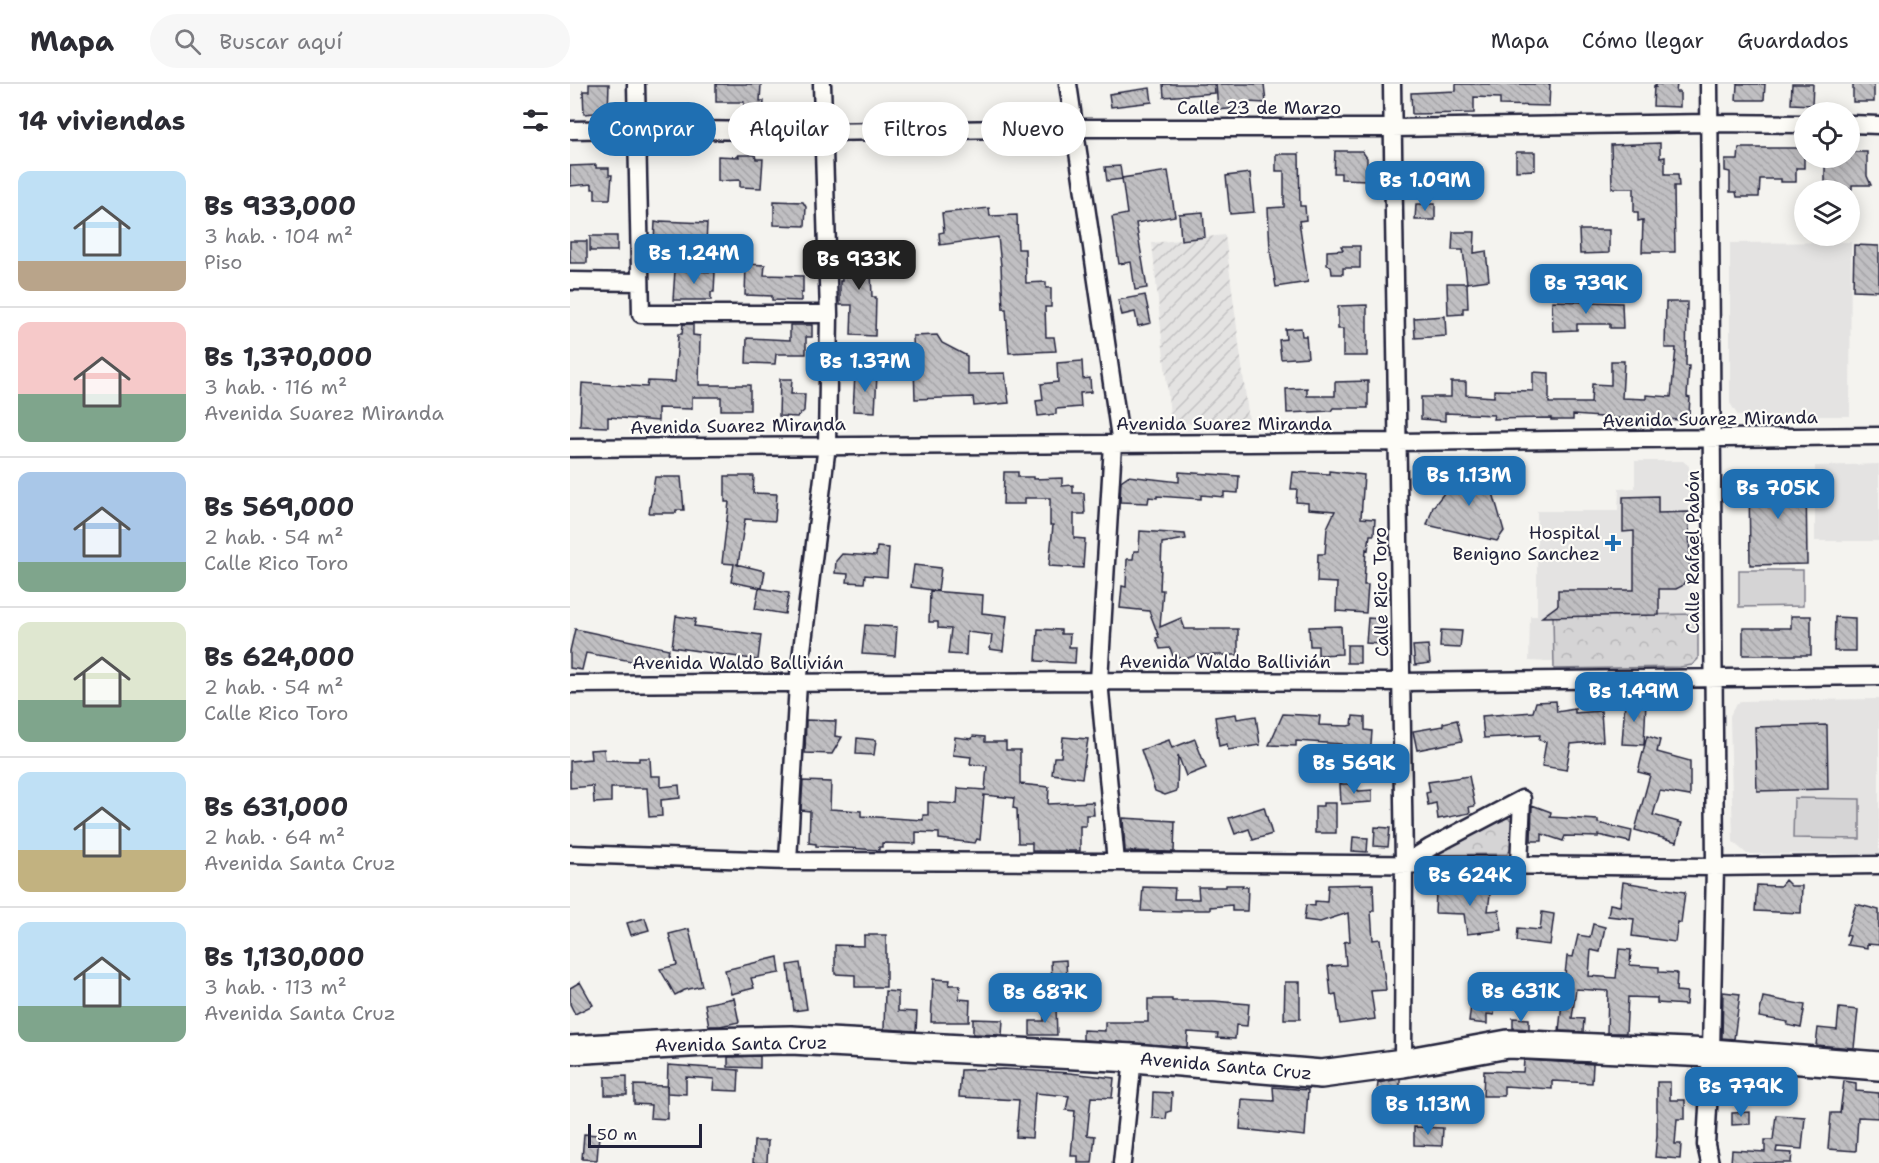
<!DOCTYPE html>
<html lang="es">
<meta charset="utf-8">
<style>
:root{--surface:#fff;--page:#f7f7f7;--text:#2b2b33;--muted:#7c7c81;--line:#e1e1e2;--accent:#1f6fb2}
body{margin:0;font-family:"Shantell Sans",sans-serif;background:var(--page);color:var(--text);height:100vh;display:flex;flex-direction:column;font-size:22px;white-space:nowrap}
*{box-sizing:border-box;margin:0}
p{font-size:20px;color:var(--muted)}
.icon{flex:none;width:33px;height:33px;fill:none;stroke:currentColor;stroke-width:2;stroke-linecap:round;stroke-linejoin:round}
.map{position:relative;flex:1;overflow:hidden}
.details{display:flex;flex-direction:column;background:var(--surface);width:570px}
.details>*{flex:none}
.banner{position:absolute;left:18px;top:18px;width:570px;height:54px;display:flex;gap:12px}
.fabs{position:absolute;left:1224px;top:18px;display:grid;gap:12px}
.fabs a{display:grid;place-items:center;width:66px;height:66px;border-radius:50%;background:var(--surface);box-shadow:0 3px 15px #0003;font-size:30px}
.scale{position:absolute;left:18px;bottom:15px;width:114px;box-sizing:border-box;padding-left:6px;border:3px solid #22223b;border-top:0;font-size:16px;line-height:21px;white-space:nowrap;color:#22223b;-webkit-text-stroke:4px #fdfcf7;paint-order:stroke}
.price{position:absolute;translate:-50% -51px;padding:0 14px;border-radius:12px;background:var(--accent);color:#fff;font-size:20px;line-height:39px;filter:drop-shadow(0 2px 3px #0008)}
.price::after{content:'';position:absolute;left:50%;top:36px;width:18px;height:14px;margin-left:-9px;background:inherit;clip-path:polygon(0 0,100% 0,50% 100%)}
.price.active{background:#222;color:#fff}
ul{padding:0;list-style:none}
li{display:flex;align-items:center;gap:18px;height:150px;padding:0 18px}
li+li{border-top:2px solid var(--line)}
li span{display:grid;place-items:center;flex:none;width:168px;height:120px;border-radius:12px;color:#555}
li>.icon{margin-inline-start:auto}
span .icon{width:72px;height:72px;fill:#fffc;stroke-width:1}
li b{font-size:26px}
h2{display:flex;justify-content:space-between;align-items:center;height:72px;padding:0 18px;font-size:26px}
.chip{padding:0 21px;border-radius:27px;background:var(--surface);box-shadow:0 3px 15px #0003;font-size:21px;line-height:54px}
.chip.active{background:var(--accent);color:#fff}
header{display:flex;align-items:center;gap:36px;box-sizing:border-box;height:84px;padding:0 30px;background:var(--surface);border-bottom:2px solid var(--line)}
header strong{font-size:28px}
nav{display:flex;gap:33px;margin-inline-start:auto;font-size:21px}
.search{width:420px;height:54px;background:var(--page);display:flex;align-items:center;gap:15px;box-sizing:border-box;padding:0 21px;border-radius:33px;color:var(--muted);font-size:22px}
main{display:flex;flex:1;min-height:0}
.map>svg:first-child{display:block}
.built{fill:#e4e3e2}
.industrial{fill:url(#industrial-furrows)}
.park{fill:url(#park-crowns);stroke:#7c7b88;stroke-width:1.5}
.garden{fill:#d5d4d5;stroke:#7c7b88;stroke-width:1.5}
.building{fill:url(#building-back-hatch);stroke:#22223b;stroke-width:1.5}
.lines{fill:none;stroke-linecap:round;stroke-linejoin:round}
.minor-casing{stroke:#22223b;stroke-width:21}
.primary-casing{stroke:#22223b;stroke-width:32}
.minor{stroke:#fdfcf7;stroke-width:16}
.primary{stroke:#fdfcf7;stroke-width:27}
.poi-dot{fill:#1f6fb2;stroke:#fdfcf7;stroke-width:2}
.labels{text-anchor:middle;stroke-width:4.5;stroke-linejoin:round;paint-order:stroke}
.street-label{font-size:18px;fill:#22223b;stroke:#fdfcf7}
.poi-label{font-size:18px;fill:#22223b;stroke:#fdfcf7;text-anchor:end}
</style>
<header>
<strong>Mapa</strong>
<div class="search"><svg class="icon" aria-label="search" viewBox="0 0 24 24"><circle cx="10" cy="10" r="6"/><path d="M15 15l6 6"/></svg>Buscar aquí</div>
<nav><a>Mapa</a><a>Cómo llegar</a><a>Guardados</a></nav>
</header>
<main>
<section class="details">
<h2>14 viviendas<svg class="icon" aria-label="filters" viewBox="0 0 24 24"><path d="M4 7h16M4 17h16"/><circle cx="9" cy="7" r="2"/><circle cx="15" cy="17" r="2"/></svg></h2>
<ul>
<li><span style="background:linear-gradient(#bfe0f5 75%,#b9a48a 0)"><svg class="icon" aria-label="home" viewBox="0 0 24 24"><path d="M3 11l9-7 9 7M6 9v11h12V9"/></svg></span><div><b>Bs 933,000</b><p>3 hab. · 104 m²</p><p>Piso</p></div></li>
<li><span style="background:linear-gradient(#f6c9c9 60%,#7fa58c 0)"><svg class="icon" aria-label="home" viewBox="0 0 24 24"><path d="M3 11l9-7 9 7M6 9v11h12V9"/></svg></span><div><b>Bs 1,370,000</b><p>3 hab. · 116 m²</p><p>Avenida Suarez Miranda</p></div></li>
<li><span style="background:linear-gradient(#a9c7e8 75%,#7fa58c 0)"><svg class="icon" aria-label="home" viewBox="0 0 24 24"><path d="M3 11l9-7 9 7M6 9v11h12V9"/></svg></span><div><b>Bs 569,000</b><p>2 hab. · 54 m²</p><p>Calle Rico Toro</p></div></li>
<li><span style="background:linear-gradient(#dfe7d0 65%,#7fa58c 0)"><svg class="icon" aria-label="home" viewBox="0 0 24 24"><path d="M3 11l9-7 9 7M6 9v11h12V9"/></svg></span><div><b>Bs 624,000</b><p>2 hab. · 54 m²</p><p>Calle Rico Toro</p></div></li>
<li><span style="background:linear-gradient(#bfe0f5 65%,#c2b280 0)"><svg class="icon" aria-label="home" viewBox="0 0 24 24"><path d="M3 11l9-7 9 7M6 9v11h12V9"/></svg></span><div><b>Bs 631,000</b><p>2 hab. · 64 m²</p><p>Avenida Santa Cruz</p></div></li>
<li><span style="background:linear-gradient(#bfe0f5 70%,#7fa58c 0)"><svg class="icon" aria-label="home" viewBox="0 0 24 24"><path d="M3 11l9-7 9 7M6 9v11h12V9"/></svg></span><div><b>Bs 1,130,000</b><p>3 hab. · 113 m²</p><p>Avenida Santa Cruz</p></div></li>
</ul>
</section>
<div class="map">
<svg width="1309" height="1079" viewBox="0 0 1309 1079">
<defs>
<pattern id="industrial-furrows" width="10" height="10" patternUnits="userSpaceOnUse" patternTransform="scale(1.5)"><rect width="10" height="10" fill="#e4e3e2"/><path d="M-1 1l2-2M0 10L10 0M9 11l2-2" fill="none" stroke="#c3c2c3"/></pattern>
<pattern id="park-crowns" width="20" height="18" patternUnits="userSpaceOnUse" patternTransform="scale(1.5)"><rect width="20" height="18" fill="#d5d4d5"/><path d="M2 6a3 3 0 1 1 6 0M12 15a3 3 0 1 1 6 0" fill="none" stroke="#b7b6b8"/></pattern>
<pattern id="building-back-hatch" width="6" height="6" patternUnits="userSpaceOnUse" patternTransform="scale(1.5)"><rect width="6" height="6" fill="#c0bfc2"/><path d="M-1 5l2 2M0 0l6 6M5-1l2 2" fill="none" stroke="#a5a4a8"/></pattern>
</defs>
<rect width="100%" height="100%" fill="#f4f3ef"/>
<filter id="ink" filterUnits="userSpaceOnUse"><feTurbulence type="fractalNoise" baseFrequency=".0167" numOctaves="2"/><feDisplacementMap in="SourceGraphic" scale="12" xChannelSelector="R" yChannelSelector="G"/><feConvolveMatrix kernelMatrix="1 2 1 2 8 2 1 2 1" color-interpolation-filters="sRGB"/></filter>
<g filter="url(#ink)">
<path class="built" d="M1281 158 1280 332H1168L1160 319V159Z
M1065 377H1113L1119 382 1120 530 983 532 984 578 959 577 960 532H967V427H1048L1049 405 1065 404Z
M1309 380V457H1245V382Z
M1309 615V770H1177L1163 758 1160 632 1164 623 1171 617Z"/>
<path class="industrial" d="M655 151 679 337 601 340 582 159Z"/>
<path class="park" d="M1128 530V575L1122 581 1110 583 984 585 983 532Z
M933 732 944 737 943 763 937 770 861 771Z"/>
<path class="garden" d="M1169 486H1233V522L1169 523Z
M1224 714 1290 715V755L1223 754Z"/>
<path class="building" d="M19 0H39L38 28 14 30 13 7H19Z
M146 0H191L190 17H194L193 33 173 32 174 18H146Z
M593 0H644L645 9 594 13Z
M646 0H694L696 19 677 18 678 23 648 26Z
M886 0H980L979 22 930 21V14L904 13V29L842 30 841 9 886 7Z
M1086 0H1107L1106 8H1110V23L1083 22 1084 2 1086 3Z
M1167 0H1195L1194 16H1166Z
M1222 0H1243L1242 21 1221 20Z
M1283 0H1304V18H1283Z
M580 4 582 18 541 23 539 10Z
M1090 59V74L1095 73V90H1108L1109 102H1104L1105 168H1072L1073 136 1068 137V128H1064V104H1042L1041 61Z
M1169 64H1234V84H1226V98H1211V95H1190L1189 113H1167L1166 108H1160V88L1155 87V76H1168Z
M765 67H792L797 74V96L771 95V89H764Z
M946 68H965V86L946 87Z
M1280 68H1297V92L1301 101H1282V105L1255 104V74H1280Z
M706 70H729L730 122H735L736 136 729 137 738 198 706 203 700 166 698 124 714 123V87H706Z
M168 71H185L186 75H193L191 104 170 103V96L148 97V72L169 73Z
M842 77H863V94L843 95Z
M26 81V84H39V91H42L40 115H25V105H22V100L0 102V82Z
M550 82 552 95 537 97 535 83Z
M598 87 605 132 566 139 577 204 565 206 561 178 549 180 542 133 557 130 552 94Z
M680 89 684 128 660 130 656 92Z
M894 89V102L869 104 868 91Z
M204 117 233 118 236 123 235 142 204 141Z
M846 120H865V136H845Z
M419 124 420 132 447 131 448 165H455L456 199 476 198V204H481V223H475L476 253H484L486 267 439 269 436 225H433L431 182 428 153 370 161 369 149 374 148 372 129Z
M633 128 635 153 611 156 609 130Z
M90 137 137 139 136 160 110 159 109 186H90L91 158H84L85 138 90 139Z
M1009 146H1039V169L1010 170Z
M883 148H905L904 169 916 167 919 196 897 199 893 166H882Z
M20 152H47V167H20Z
M0 157H17V179H0Z
M1284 161 1309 162V207L1283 206Z
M771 162H790V184H773V190H762L761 182 757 181V167L773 166Z
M299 166V170H303L304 187H301L302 213H306L305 252 281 251 282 221H270V197H272L270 168Z
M176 180 195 181 194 191 233 192V209H231V217L202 216V212L175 211Z
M105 186 145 188 144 208H141V216H103Z
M877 199H897L898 224H893V230L878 231Z
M575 211 581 239 568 242 565 228 552 231 548 216Z
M982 217 1052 219 1053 244H1040V240H1007V246L983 247Z
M1096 218H1117L1116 282H1119L1117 313 1120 314 1119 329 1112 336 1074 334V336L1003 331V336H981V334L923 335 924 331 875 329V337L851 335V313H881V298H896V311L924 313V306L963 307V288L979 289V319H1021L1022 300 1041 301V277H1054L1052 314 1076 315V311L1101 313 1106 264H1095Z
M797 221V272H773V245H768V222Z
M875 232 876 252 845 254 844 234Z
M113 240H123V251L130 252 129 301H180V326H151V313H122V325L88 324V337L38 333V343L10 342 12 299 77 303 78 297 105 298 108 250H112Z
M220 241H242V253H236V270H206L205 280 176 279 177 254 220 256Z
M731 244 732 252H736L738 273 711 275 709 256 716 255 715 245Z
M367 251 372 259 397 272V290L435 289 439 319 404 322 403 313 345 315 343 252Z
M512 277 513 295 520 294 521 308 510 309 511 323 486 325V330L468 332 466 317 473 316 471 300 488 298 487 279Z
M285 290 307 291 305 328 283 327Z
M210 295H222L221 310H235L234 327 227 333 209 332Z
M798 297V324H763L761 327 717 329 716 305 737 304V312H765V298Z
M915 381 934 447 927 457 857 441 863 423 878 404 894 390Z
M759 387 794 391 791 434 805 435 804 451H800L798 466 796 465 794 501H798L796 529 766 527 767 499 747 498 748 470H755L757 444 765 427 738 425V419L726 418 727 405H721L723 388 759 390Z
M434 388H448V393H463V395L492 394V402L503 401V409H514L515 430H504V454L515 455 513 484 479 482 483 441H480V414H455V420H433Z
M609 388 669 392 668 409 654 408V413L631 411V415L587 412V414L579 413 578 419 550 418 551 397 558 392 609 398Z
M1179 391H1236L1237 480 1180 481Z
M155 392H184L183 409 207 410 205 437 175 435 168 481 166 480 195 487 192 504 161 498 164 480 152 479 159 418H155Z
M85 393H111L114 426H106V429H79Z
M1088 412V429L1119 428 1120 490 1112 502 1106 505H1089V531L972 533 988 521V506H1064V447L1053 448V413Z
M570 447 615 450 616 455 592 459 590 506H593L590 543 611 534 615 545H668V571H626L610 577 608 570 603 572 600 564 590 565 586 554 589 553 579 527 550 524 552 502 556 503 557 475H563L564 467H569Z
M307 463 319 464 317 493 295 491 294 499 277 498 278 490 265 489 266 477 272 470 306 472Z
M344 481 371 484 368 507 341 503Z
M189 504 219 509 215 530 185 525Z
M360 507 413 511 412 529 437 532 433 567 420 565 422 551 397 548 396 571 378 570 381 545 368 544V538H359Z
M106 532 126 535 124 542 191 551 188 576 102 563Z
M1221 532H1241V571H1173V544H1221Z
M1265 533 1285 534V567H1264Z
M798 534 811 535 809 560 796 559Z
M295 541 327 543 325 572 292 570Z
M771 542 772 570 748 571V562H740L739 543Z
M5 545 99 565 96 578 77 574 73 579 16 569 12 586 0 584V567Z
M468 545 491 546V550H500L499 563H506L505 579 466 577Z
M871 546 892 547 890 564 870 563Z
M777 561H790V579H777Z
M858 561 860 579 845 581 843 562Z
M986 617 987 628 1005 625V629L1031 627 1033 657 1001 660 996 686 972 682 976 658 969 656 970 651 914 654 912 632 963 628 966 618Z
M1055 617 1076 618 1074 661 1052 660Z
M666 630 667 635 686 632 690 661 658 666 657 660 649 662 645 633Z
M713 630 750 632 749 641 778 642 782 641 783 632 795 633V646L802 647 800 674 770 672 771 660 726 657V662L699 661Z
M236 636 266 637 265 652 272 653 262 670 235 669Z
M887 636 892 657 847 666 843 647 873 642V639Z
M1257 641 1258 705 1187 707 1185 643Z
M403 652 415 653V658H436V666H450V700L479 703 478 720 523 718 524 731H516V742H510V767H462V759H448L447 725 443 724 444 714 414 711 410 756 407 755 405 759 369 755V749L346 748V760L312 759V763H309V766L246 762V760L239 759 240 727 231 726 233 697 261 698 260 725 291 727V732L353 736V731H358V718L387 720 388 704 415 706 417 682 400 680 401 673 383 671 385 653 402 655Z
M1077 652 1090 656 1087 668 1120 677V712L1090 707 1083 731 1112 739 1107 758 1065 746 1080 691 1068 688Z
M493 653 518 655 512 694 482 690 484 673H491Z
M287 654 306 656 304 671 286 670Z
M625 655 636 684 616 692 608 671 607 707 595 711 585 707 571 666 599 656 602 664Z
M34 665 35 676 69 677V674H80L81 692H91V703L109 701 110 714 91 716 92 732 79 733 77 704H41V718L24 719 23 702 0 704V677L21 675 20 666Z
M899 692 905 722 899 723 900 729 868 735 866 719 858 721 856 709 860 708 858 698Z
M770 700H778L789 707 802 706V718L771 720Z
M753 719H766V749H745V722H753Z
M962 721 981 728 980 733 1028 736V739L1062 747 1060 758 1028 751V753L995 752 993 757 972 750V757H961Z
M694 723 702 750 683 756 679 745 665 750 659 734Z
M553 734 605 737 604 768 555 767Z
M805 743 820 744 818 763 804 762Z
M783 753 798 754 797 768 782 767Z
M1215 796 1221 802H1232L1231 829 1185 827 1187 801 1210 802Z
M1053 798 1115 808 1111 839 1108 838 1105 858 1062 852 1064 835 1038 832 1040 820 1050 822Z
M803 800 804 827H801L803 856 810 855 816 906 801 907 805 935 770 940 766 910 761 911 758 882 776 881 774 858 780 857 778 829 750 838 734 836 736 821 745 822V817L757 818 758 801Z
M899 800 921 802 918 827 929 826 932 846 897 850 894 830 865 829 866 808H870L871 803 898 804Z
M656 801H673L672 803H678L677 827H662V821L640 823V826H611V828L571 827 573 803 605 804 604 815H629L628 803H656Z
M1286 820 1309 826V861L1297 860V864L1277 861 1280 852 1276 851Z
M972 828 984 830 980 861 947 857 948 844 970 846Z
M75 834 79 846 61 851 57 839Z
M1023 840 1035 843 1030 868 1021 866 1019 892 1046 894 1049 865 1061 866 1060 881 1089 883V888L1107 889 1106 907 1117 908 1116 921 1087 919V914L1058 913 1056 949H1037L1038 907 1006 905 1002 934 1014 935 1013 948 989 947 997 872 1003 873 1008 851 1020 853Z
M119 845 132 902 115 906 105 911 90 885 107 881 99 850Z
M294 851H316V903H285V891L265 890V861L294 862Z
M208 873 210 889 181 894 184 904 161 910 155 886Z
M496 876 497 898 482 899 481 877Z
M230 879 237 925 224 927 218 881Z
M363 895 380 896 379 901H390L389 915 400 916 399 938H361Z
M10 898 23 921 5 930 0 920V904Z
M715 898H730V935H714Z
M315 907 328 908V927L347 928 346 947 314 945Z
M1153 908 1170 910 1164 955 1152 954Z
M908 913 926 915 924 931 917 930V940L899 938 901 921H908Z
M1193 913 1235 921 1231 944 1217 941 1218 938 1189 933Z
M164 914 169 938 150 942H139L135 920Z
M578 915H602V917H644L679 920 677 942 666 941 665 955 647 954 648 950 618 948 617 963 513 956V946L535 947V938H578Z
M486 924 487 951H460V937H474V925Z
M1269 924 1288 926 1284 964 1246 961 1248 944 1267 946Z
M943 934 959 935V945L943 944Z
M403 935 433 936 432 951 403 950Z
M190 972V984L158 983V973Z
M954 976 1023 980 1022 999 982 997V1005L934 1002V1012H913L914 987 953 988Z
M98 981 169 986 168 1007 143 1006 144 995 116 993V1010L97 1009Z
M433 985 500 989 544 994 542 1014 521 1013 517 1051 525 1052 522 1079H508V1072H501L505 1027 496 1026 499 1012 465 1009 462 1054 446 1053 449 1016 389 1013 391 986Z
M57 992V1011H35V993Z
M830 995V1017H810L807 1007 808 999Z
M1274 997 1286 999V1007L1309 1009V1034L1288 1033 1286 1067 1258 1065 1261 1029H1270Z
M1087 998H1100V1016H1115V1035H1107L1105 1060H1111L1110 1075 1085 1073 1087 1051Z
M64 1001 97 1002V1035L80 1034 81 1021 64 1020Z
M703 1003 738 1006 735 1052 670 1045 672 1015 704 1017Z
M583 1008 602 1009 601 1027 597 1028 596 1035 582 1034Z
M1180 1028V1040L1162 1041V1029Z
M1206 1031 1235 1033 1232 1065 1207 1063 1206 1068 1222 1069 1221 1079H1161L1162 1066 1195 1068V1056H1203Z
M844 1043 873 1044 872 1062 844 1061Z
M14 1050 29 1051 27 1076 12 1075Z
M184 1057H198L197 1079H183Z"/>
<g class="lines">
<g class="minor-casing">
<path id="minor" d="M66 0 71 230H259
M498 0 551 360
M822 0 834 780 833 979
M1139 0 1145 783 1141 969 1136 1061 1140 1079
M1280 40 1309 41
M0 46 67 45 254 48 504 44H823L1139 39 1234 40
M0 197 70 198
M543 360 529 597 546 778
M0 364 828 358 1309 352
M0 600 529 597 832 598 1309 592
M0 770 218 777 546 778 1145 783 1309 781
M218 777 228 599 257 361 259 230 252 0
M834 780 861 763 952 715
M949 782 952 715
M552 1079 563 974"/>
</g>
<g class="primary-casing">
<path id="primary" d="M0 966 136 958 221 956 563 974 751 990 833 979 938 960 1141 969 1309 982"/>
</g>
<use href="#minor" class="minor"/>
<use href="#primary" class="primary"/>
</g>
</g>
<path class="poi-dot" d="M1040 450h6v6h6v6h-6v6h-6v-6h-6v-6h6z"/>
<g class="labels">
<g class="street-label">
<text x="689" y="30">Calle 23 de Marzo</text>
<text transform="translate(1140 335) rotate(-1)" y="6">Avenida Suarez Miranda</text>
<text x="654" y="346">Avenida Suarez Miranda</text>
<text transform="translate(168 342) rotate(-1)" y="6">Avenida Suarez Miranda</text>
<text transform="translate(1123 468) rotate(-90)" y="6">Calle Rafael Pabón</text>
<text transform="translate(811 508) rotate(-91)" y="6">Calle Rico Toro</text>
<text x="655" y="584">Avenida Waldo Ballivián</text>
<text x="168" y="585">Avenida Waldo Ballivián</text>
<text transform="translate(171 960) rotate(-1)" y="6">Avenida Santa Cruz</text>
<text transform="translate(656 982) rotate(5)" y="6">Avenida Santa Cruz</text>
</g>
<g class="poi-label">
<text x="1030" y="455">Hospital<tspan x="1030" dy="21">Benigno Sanchez</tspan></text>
</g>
</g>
</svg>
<div class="fabs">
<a><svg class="icon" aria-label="locate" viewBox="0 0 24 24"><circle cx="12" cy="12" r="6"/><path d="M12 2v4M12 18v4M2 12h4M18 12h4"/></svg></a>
<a><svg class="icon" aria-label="layers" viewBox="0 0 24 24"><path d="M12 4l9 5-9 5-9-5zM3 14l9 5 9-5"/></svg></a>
</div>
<div class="scale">50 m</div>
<b class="price" style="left:855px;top:128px">Bs 1.09M</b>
<b class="price" style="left:124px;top:201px">Bs 1.24M</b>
<b class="price active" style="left:289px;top:207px">Bs 933K</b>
<b class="price" style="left:1016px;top:231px">Bs 739K</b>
<b class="price" style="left:295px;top:309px">Bs 1.37M</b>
<b class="price" style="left:899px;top:423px">Bs 1.13M</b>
<b class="price" style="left:1208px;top:436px">Bs 705K</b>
<b class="price" style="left:1064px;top:639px">Bs 1.49M</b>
<b class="price" style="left:784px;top:711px">Bs 569K</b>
<b class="price" style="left:900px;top:823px">Bs 624K</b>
<b class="price" style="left:951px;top:939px">Bs 631K</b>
<b class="price" style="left:475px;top:940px">Bs 687K</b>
<b class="price" style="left:1171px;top:1034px">Bs 779K</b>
<b class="price" style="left:858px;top:1052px">Bs 1.13M</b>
<div class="banner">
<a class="chip active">Comprar</a>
<a class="chip">Alquilar</a>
<a class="chip">Filtros</a>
<a class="chip">Nuevo</a>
</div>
</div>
</main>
